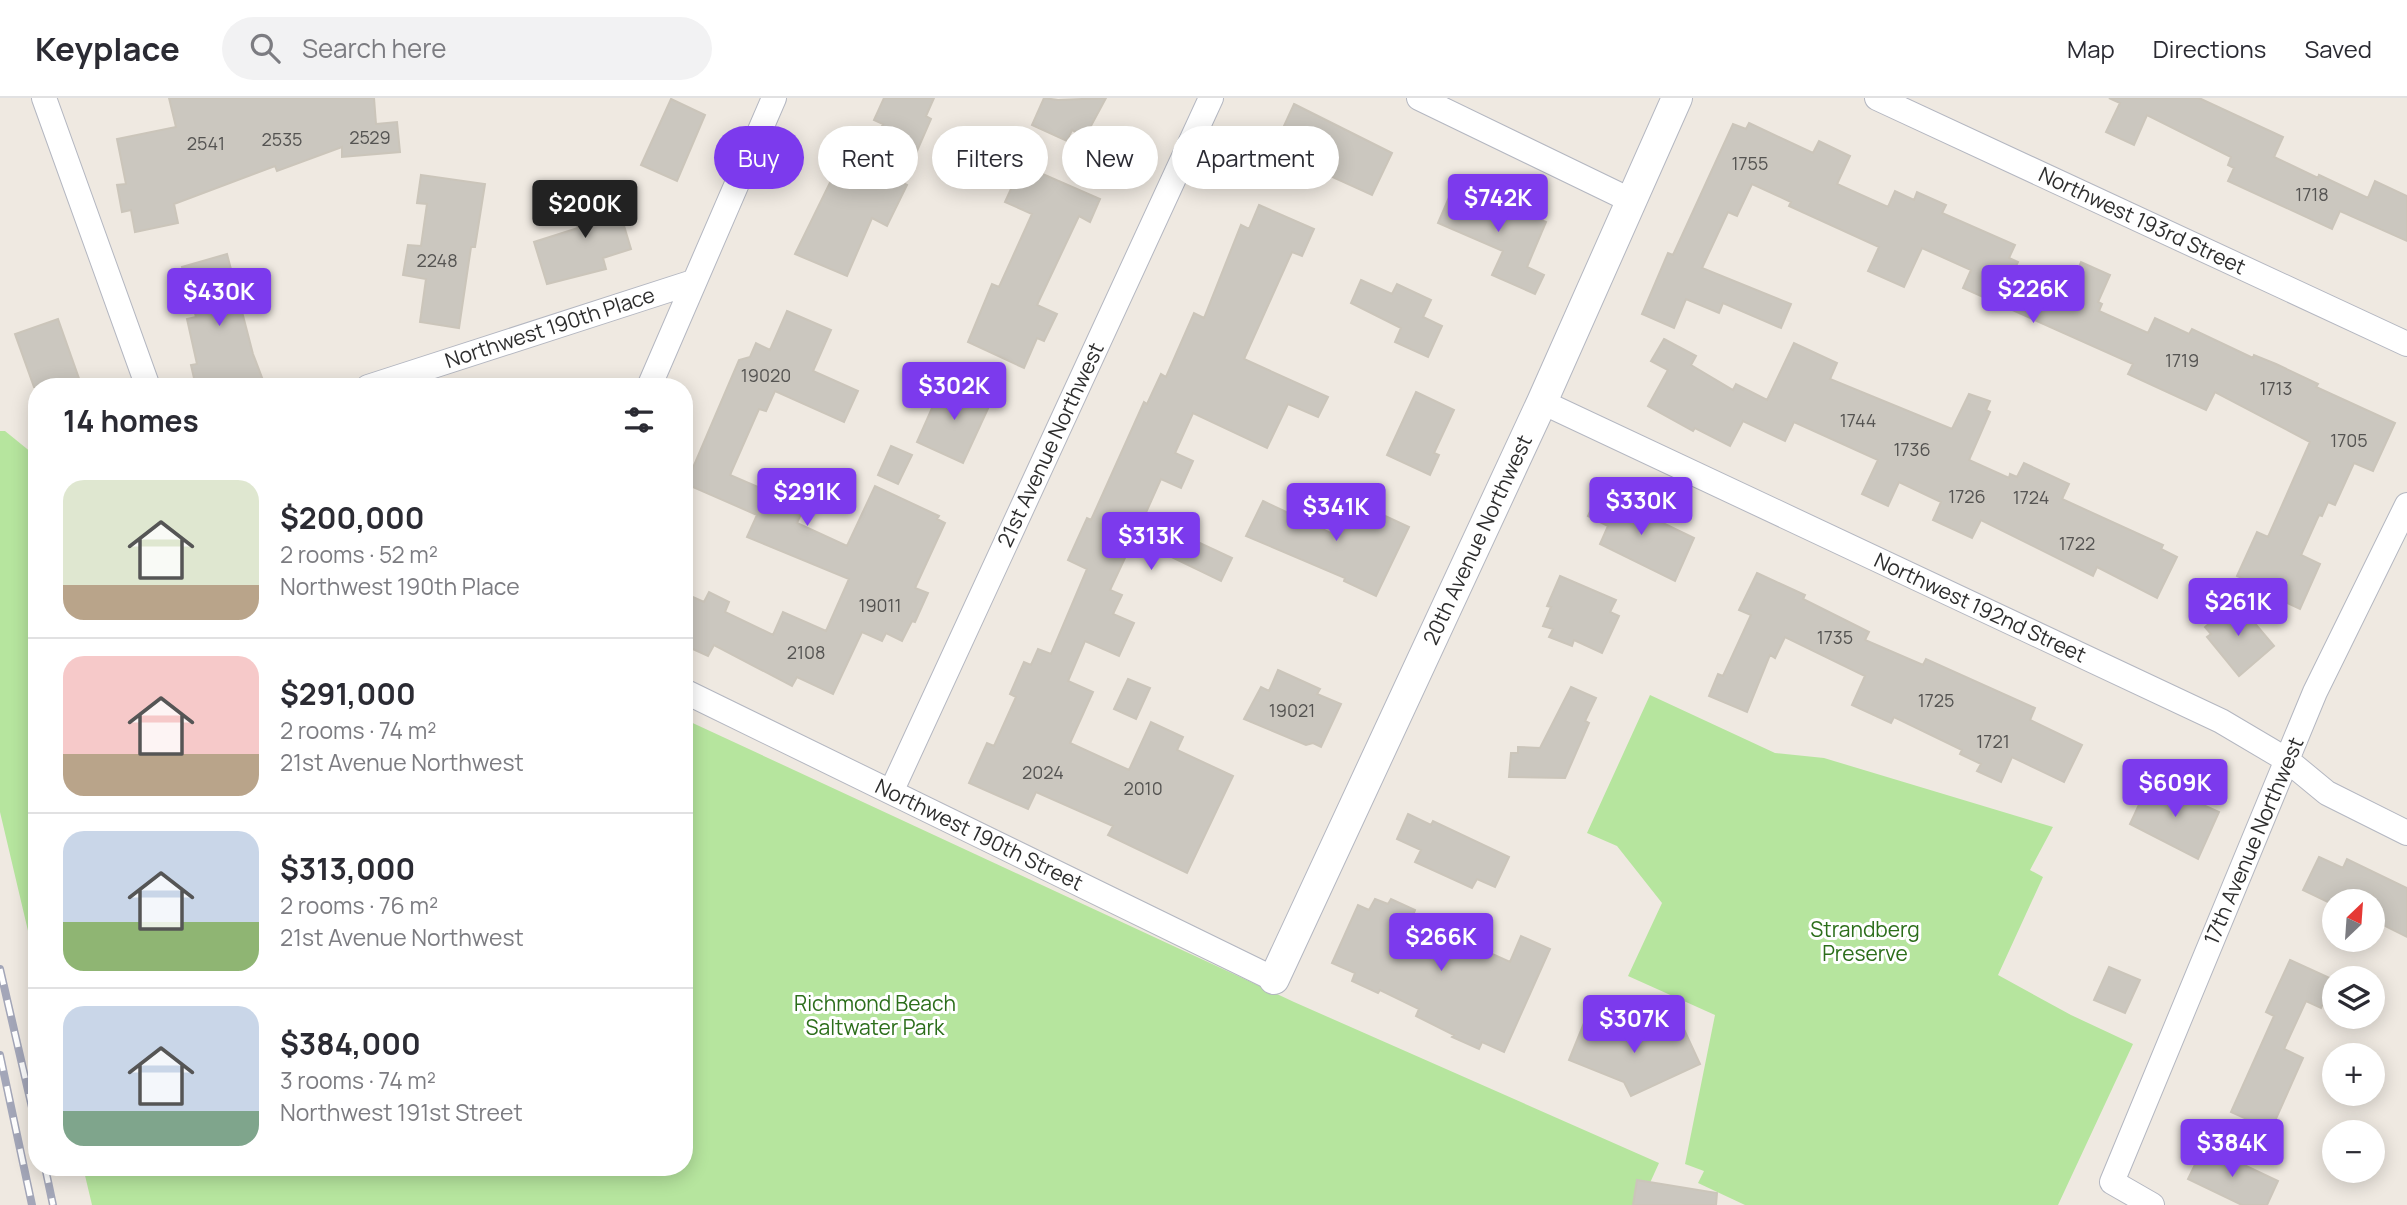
<!DOCTYPE html>
<meta charset="utf-8">
<style>
:root{--surface:#fff;--page:#f2f2f3;--text:#2b2b33;--muted:#7c7c81;--line:#e1e1e2;--accent:#7c3aed}
body{margin:0;font-family:Manrope,sans-serif;background:var(--page);color:var(--text);height:100vh;display:flex;flex-direction:column;font-size:26px;white-space:nowrap}
*{box-sizing:border-box;margin:0}
p{font-size:23px;color:var(--muted)}
.icon{flex:none;width:38px;height:38px;fill:none;stroke:currentColor;stroke-width:2;stroke-linecap:round;stroke-linejoin:round}
.map{position:relative;flex:1;overflow:hidden}
.panel{position:absolute;left:28px;top:280px;width:665px;height:798px;display:flex;flex-direction:column;background:var(--surface);border-radius:28px;box-shadow:0 4px 18px #0003}
.panel>*{flex:none}
.hud{position:absolute;left:714px;top:28px;width:665px;height:63px;display:flex;gap:14px}
.needle{width:46px;rotate:25deg}
.controls{position:absolute;left:2322px;top:791px;display:grid;gap:14px}
.controls a{display:grid;place-items:center;width:63px;height:63px;border-radius:50%;background:var(--surface);box-shadow:0 4px 18px #0003;font-size:35px}
.price{position:absolute;translate:-50% -60px;padding:0 16px;border-radius:7px;background:var(--accent);color:#fff;font-size:23px;line-height:46px;filter:drop-shadow(0 2px 4px #0008)}
.price::after{content:'';position:absolute;left:50%;top:42px;width:21px;height:16px;margin-left:-10px;background:inherit;clip-path:polygon(0 0,100% 0,50% 100%)}
.price.current{background:#222;color:#fff}
ul{padding:0;list-style:none}
li{display:flex;align-items:center;gap:21px;height:175px;padding:0 35px}
li+li{border-top:2px solid var(--line)}
li span{display:grid;place-items:center;flex:none;width:196px;height:140px;border-radius:21px;color:#555}
li>.icon{margin-inline-start:auto}
span .icon{width:84px;height:84px;fill:#fffc;stroke-width:1}
li b{font-size:30px}
h2{display:flex;justify-content:space-between;align-items:center;height:84px;padding:0 35px;font-size:30px}
.tag{padding:0 24px;border-radius:32px;background:var(--surface);box-shadow:0 4px 18px #0003;font-size:24px;line-height:63px}
.tag.current{background:var(--accent);color:#fff}
header{display:flex;align-items:center;gap:42px;box-sizing:border-box;height:98px;padding:0 35px;background:var(--surface);border-bottom:2px solid var(--line)}
header strong{font-size:33px}
nav{display:flex;gap:38px;margin-inline-start:auto;font-size:24px}
.search{width:490px;height:63px;background:var(--page);display:flex;align-items:center;gap:18px;box-sizing:border-box;padding:0 24px;border-radius:38px;color:var(--muted);font-size:26px}
.map>svg:first-child{display:block}
.green{fill:#b6e59e}
.building{fill:#cbc7bf;stroke:#cbc5ba;stroke-width:2}
.lines{fill:none;stroke-linecap:round;stroke-linejoin:round}
.minor-casing{stroke:#b4b7c1;stroke-width:26}
.tertiary-casing{stroke:#b4b7c1;stroke-width:32}
.minor{stroke:#fff;stroke-width:24}
.tertiary{stroke:#fff;stroke-width:30}
.rail-casing{stroke:#a3a6b8;stroke-width:8}
.rail{stroke:#fff;stroke-width:5;stroke-dasharray:16;stroke-linecap:butt}
.labels{text-anchor:middle;stroke-width:6;stroke-linejoin:round;paint-order:stroke}
.number-label{font-size:18px;fill:#555452}
.street-label{font-size:21px;fill:#2e2e2e;stroke:#fff}
.park-label{font-size:21px;fill:#2c6e1b;stroke:#fff}
</style>
<header>
<strong>Keyplace</strong>
<div class="search"><svg class="icon" aria-label="search" viewBox="0 0 24 24"><circle cx="10" cy="10" r="6"/><path d="M15 15l6 6"/></svg>Search here</div>
<nav><a>Map</a><a>Directions</a><a>Saved</a></nav>
</header>
<div class="map">
<svg width="2407" height="1107" viewBox="0 0 2407 1107">
<rect width="100%" height="100%" fill="#efe9e1"/>
<path class="green" d="M0 333H5L37 359V871L0 714Z
M1650 597 1775 655 1824 660 2053 729 2030 772 2043 779 1998 877 2071 917 2133 946 2058 1107H1745L1698 1085 1704 1073 1685 1066 1715 917 1628 878 1662 805 1617 748 1587 735Z
M684 621 1294 904 1659 1065 1640 1107H92L83 1069H684Z"/>
<path class="building" d="M169 0H374L376 26 397 24 400 54 342 59V49L277 73 275 68 174 106 178 125 135 134 131 112 122 114 117 87 126 86 117 41 176 29Z
M884 0H934L926 18 931 21 903 85 907 87 887 128 872 120 847 178 795 156 844 56 865 66 883 26 874 22Z
M1044 0 1058 2 1106 0 1085 39 1072 32 1067 43 1032 27Z
M2109 0H2199L2283 39 2274 59 2318 80 2319 77 2368 100 2375 83 2407 98V143L2340 113 2332 131 2228 83 2234 70 2228 67 2231 59 2147 17 2134 47 2106 34 2120 5Z
M671 1 705 17 677 83 641 67Z
M1294 6 1392 55 1372 97 1273 52Z
M1749 25 1813 55 1819 43 1850 58 1837 86 1888 109 1895 93 1914 102 1917 94 1946 107 1942 115 2015 147 2009 160 2018 164 2015 170 2068 194 2081 164 2110 177 2098 204 2102 206 2099 213 2148 235 2155 220 2189 236 2192 231 2253 260 2254 257 2276 266 2318 286 2316 289 2395 325 2373 373 2354 365 2335 407 2328 404 2322 418 2319 417 2301 457 2320 466 2300 511 2253 489 2256 486 2237 478 2257 434 2268 439 2310 344 2215 294 2206 312 2128 276 2133 266 1963 190 1971 172 1922 150 1904 189 1868 173 1879 149 1789 108 1791 104 1752 86 1737 118 1728 114 1702 170 1791 206 1781 230 1723 205 1719 215 1686 201 1674 230 1642 216 1668 155 1673 157 1733 26 1746 31Z
M1022 67 1100 101 1090 124 1079 118 1037 207 1057 216 1044 243 1037 240 1024 270 968 244 992 186 999 189 1032 116 1005 104Z
M421 77 485 86 475 149H471L459 230 420 224 426 181 403 177 408 147 421 148 427 106 417 105Z
M1453 90 1482 102 1484 97 1546 124 1527 169 1544 177 1535 196 1492 177 1503 153 1438 125Z
M613 91 631 151 603 160 606 171 547 186 534 144 578 130 570 104Z
M1259 107 1314 131 1302 158 1292 154 1244 261 1328 299 1318 319 1288 306 1267 350 1193 315 1175 355 1193 363 1181 390 1161 381 1144 419 1232 460 1221 483 1153 450 1151 456 1131 447 1110 492 1122 497 1113 516 1134 525 1119 558 1085 543 1068 583 1093 594 1070 645 1129 672 1151 624 1183 639 1177 652 1233 678 1187 775 1108 737 1113 728 1036 694 1028 711 969 685 987 645 994 648 1016 599 1010 596 1024 564 1031 567 1038 551 1051 556 1087 471 1068 462 1087 420 1091 422 1144 304 1147 306 1161 276 1166 279 1194 215 1204 220 1241 127 1249 131Z
M227 156 253 256 264 285 252 289H196L191 267 197 266 187 221 196 219 182 169Z
M1361 182 1392 196 1397 186 1431 202 1423 219 1442 228 1428 259 1395 244 1401 230 1351 205Z
M787 213 831 232 813 273 858 293 844 324 775 293 766 313 759 311 730 377 804 409 797 425 847 448 875 388 939 418 937 421 945 425 915 490 928 495 915 524 912 523 902 543 886 535 882 543 862 534 833 596 797 579 792 588 714 547 708 558 684 547V495L704 504 709 494 729 504 725 514 773 537 783 514 826 533 849 481 747 439 757 417 686 386 739 262 750 259 756 245 770 252Z
M58 221 82 289H34L15 236Z
M1664 241 1696 258 1691 267 1733 292 1736 286 1767 302 1794 245 1837 265 1830 281 1952 331 1969 296 1990 303 1986 312 1990 314 1969 362 2009 380 2010 376 2017 379 2024 365 2069 386 2062 401 2163 447 2161 451 2177 459 2157 500 2097 469 2093 478 1981 422 1972 440 1933 422 1941 404 1899 384 1888 408 1862 396 1878 362 1794 324 1785 343 1743 323 1730 348 1695 330 1693 333 1648 308 1668 272 1651 263Z
M944 283 991 304 963 365 917 344Z
M1416 294 1454 312 1434 355 1439 357 1430 377 1387 357Z
M891 348 912 357 898 386 878 377Z
M1599 394 1694 440 1675 483 1600 446 1608 428 1588 418Z
M1263 403 1337 438 1353 403 1409 429 1376 498 1344 483 1345 480 1246 438Z
M1757 475 1805 497 1803 501 1869 534 1865 542 1923 567 1926 561 2035 610 2030 622 2082 647 2064 684 2012 659 2001 684 1977 673 1981 666 1960 656 1962 652 1894 619 1891 625 1852 607 1865 578 1785 539 1775 560 1770 557 1747 614 1709 598 1718 576 1723 578 1751 517 1739 512Z
M1560 478 1616 502 1610 514 1619 518 1602 555 1574 542 1572 548 1549 539 1553 531 1543 528 1551 509 1547 508Z
M2236 503 2274 548 2239 578 2207 539 2211 536 2205 529Z
M1278 572 1320 591 1317 596 1341 606 1321 649 1313 645 1306 647 1244 621 1261 589 1269 593Z
M1128 581 1150 590 1136 621 1114 611Z
M1571 589 1596 600 1585 623 1589 625 1565 680 1509 679 1511 655H1518V649L1540 650Z
M2150 683 2219 714 2198 761 2130 726Z
M1408 716 1431 727 1433 723 1509 759 1495 789 1477 781 1472 790 1415 764 1421 752 1397 741Z
M2319 759 2343 770 2347 761 2407 790V839L2373 822V798L2370 803H2334V807L2303 792Z
M1375 801 1388 806 1391 801 1415 812 1412 820 1510 864 1521 838 1550 851 1504 954 1482 944 1479 951 1452 939 1454 937 1416 918 1419 911 1380 892 1378 895 1352 883 1355 875 1332 865 1358 807 1369 812Z
M2290 862 2334 882 2321 910 2306 903 2284 951 2303 960 2271 1032 2231 1014 2274 918 2266 914Z
M2109 869 2140 882 2125 915 2094 902Z
M1586 920 1647 943 1682 927 1700 966 1631 998 1624 984 1569 962Z
M2204 1048 2278 1083 2267 1107H2242L2188 1081Z
M1637 1082 1717 1095 1716 1107H1633Z"/>
<g class="lines">
<g class="minor-casing">
<path id="minor" d="M44 0 148 289
M1419 0 1632 103
M1877 0 2407 246
M368 289 693 184
M649 289 774 0
M1542 304 2221 623 2287 662 2327 695 2407 735
M684 593 1274 881
M891 694 1211 0
M2152 1107 2112 1084 2315 594 2407 407"/>
</g>
<g class="tertiary-casing">
<path id="tertiary" d="M1274 881 1542 304 1677 0"/>
</g>
<use href="#minor" class="minor"/>
<use href="#tertiary" class="tertiary"/>
<g class="rail-casing">
<path id="rail" d="M0 871 37 1031
M0 957 32 1107
M45 1069 53 1107"/>
</g>
<use href="#rail" class="rail"/>
</g>
<g class="labels">
<g class="number-label">
<text x="370" y="46">2529</text>
<text x="282" y="48">2535</text>
<text x="206" y="52">2541</text>
<text x="1750" y="72">1755</text>
<text x="2312" y="103">1718</text>
<text x="437" y="169">2248</text>
<text x="2182" y="269">1719</text>
<text x="766" y="284">19020</text>
<text x="2276" y="297">1713</text>
<text x="1858" y="329">1744</text>
<text x="2349" y="349">1705</text>
<text x="1912" y="358">1736</text>
<text x="1967" y="405">1726</text>
<text x="2031" y="406">1724</text>
<text x="2077" y="452">1722</text>
<text x="880" y="514">19011</text>
<text x="1835" y="546">1735</text>
<text x="806" y="561">2108</text>
<text x="1936" y="609">1725</text>
<text x="1292" y="619">19021</text>
<text x="1993" y="650">1721</text>
<text x="1043" y="681">2024</text>
<text x="1143" y="697">2010</text>
</g>
<g class="street-label">
<text transform="translate(2142 123) rotate(25)" y="7">Northwest 193rd Street</text>
<text transform="translate(550 230) rotate(-18)" y="7">Northwest 190th Place</text>
<text transform="translate(1051 347) rotate(-65)" y="7">21st Avenue Northwest</text>
<text transform="translate(1478 442) rotate(-65)" y="7">20th Avenue Northwest</text>
<text transform="translate(1980 510) rotate(25)" y="7">Northwest 192nd Street</text>
<text transform="translate(979 737) rotate(26)" y="7">Northwest 190th Street</text>
<text transform="translate(2254 743) rotate(-67)" y="7">17th Avenue Northwest</text>
</g>
<g class="park-label">
<text x="1865" y="839">Strandberg<tspan x="1865" dy="24">Preserve</tspan></text>
<text x="875" y="913">Richmond Beach<tspan x="875" dy="24">Saltwater Park</tspan></text>
</g>
</g>
</svg>
<div class="controls">
<a><svg class="needle" viewBox="-14 -14 28 28"><path d="M0-13l5 13h-10z" fill="#e53935"/><path d="M0 13l5-13h-10z" fill="#7c7c81"/></svg></a>
<a><svg class="icon" aria-label="layers" viewBox="0 0 24 24"><path d="M12 4l9 5-9 5-9-5zM3 14l9 5 9-5"/></svg></a>
<a>+</a>
<a>−</a>
</div>
<b class="price" style="left:1498px;top:136px">$742K</b>
<b class="price current" style="left:585px;top:142px">$200K</b>
<b class="price" style="left:2033px;top:227px">$226K</b>
<b class="price" style="left:219px;top:230px">$430K</b>
<b class="price" style="left:954px;top:324px">$302K</b>
<b class="price" style="left:807px;top:430px">$291K</b>
<b class="price" style="left:1641px;top:439px">$330K</b>
<b class="price" style="left:1336px;top:445px">$341K</b>
<b class="price" style="left:1151px;top:474px">$313K</b>
<b class="price" style="left:2238px;top:540px">$261K</b>
<b class="price" style="left:2175px;top:721px">$609K</b>
<b class="price" style="left:1441px;top:875px">$266K</b>
<b class="price" style="left:1634px;top:957px">$307K</b>
<b class="price" style="left:2232px;top:1081px">$384K</b>
<div class="hud">
<a class="tag current">Buy</a>
<a class="tag">Rent</a>
<a class="tag">Filters</a>
<a class="tag">New</a>
<a class="tag">Apartment</a>
</div>
<section class="panel">
<h2>14 homes<svg class="icon" aria-label="filters" viewBox="0 0 24 24"><path d="M4 7h16M4 17h16"/><circle cx="9" cy="7" r="2"/><circle cx="15" cy="17" r="2"/></svg></h2>
<ul>
<li><span style="background:linear-gradient(#dfe7d0 75%,#b9a48a 0)"><svg class="icon" aria-label="home" viewBox="0 0 24 24"><path d="M3 11l9-7 9 7M6 9v11h12V9"/></svg></span><div><b>$200,000</b><p>2 rooms · 52 m²</p><p>Northwest 190th Place</p></div></li>
<li><span style="background:linear-gradient(#f6c9c9 70%,#b9a48a 0)"><svg class="icon" aria-label="home" viewBox="0 0 24 24"><path d="M3 11l9-7 9 7M6 9v11h12V9"/></svg></span><div><b>$291,000</b><p>2 rooms · 74 m²</p><p>21st Avenue Northwest</p></div></li>
<li><span style="background:linear-gradient(#c9d6e8 65%,#8fb573 0)"><svg class="icon" aria-label="home" viewBox="0 0 24 24"><path d="M3 11l9-7 9 7M6 9v11h12V9"/></svg></span><div><b>$313,000</b><p>2 rooms · 76 m²</p><p>21st Avenue Northwest</p></div></li>
<li><span style="background:linear-gradient(#c9d6e8 75%,#7fa58c 0)"><svg class="icon" aria-label="home" viewBox="0 0 24 24"><path d="M3 11l9-7 9 7M6 9v11h12V9"/></svg></span><div><b>$384,000</b><p>3 rooms · 74 m²</p><p>Northwest 191st Street</p></div></li>
</ul>
</section>
</div>
